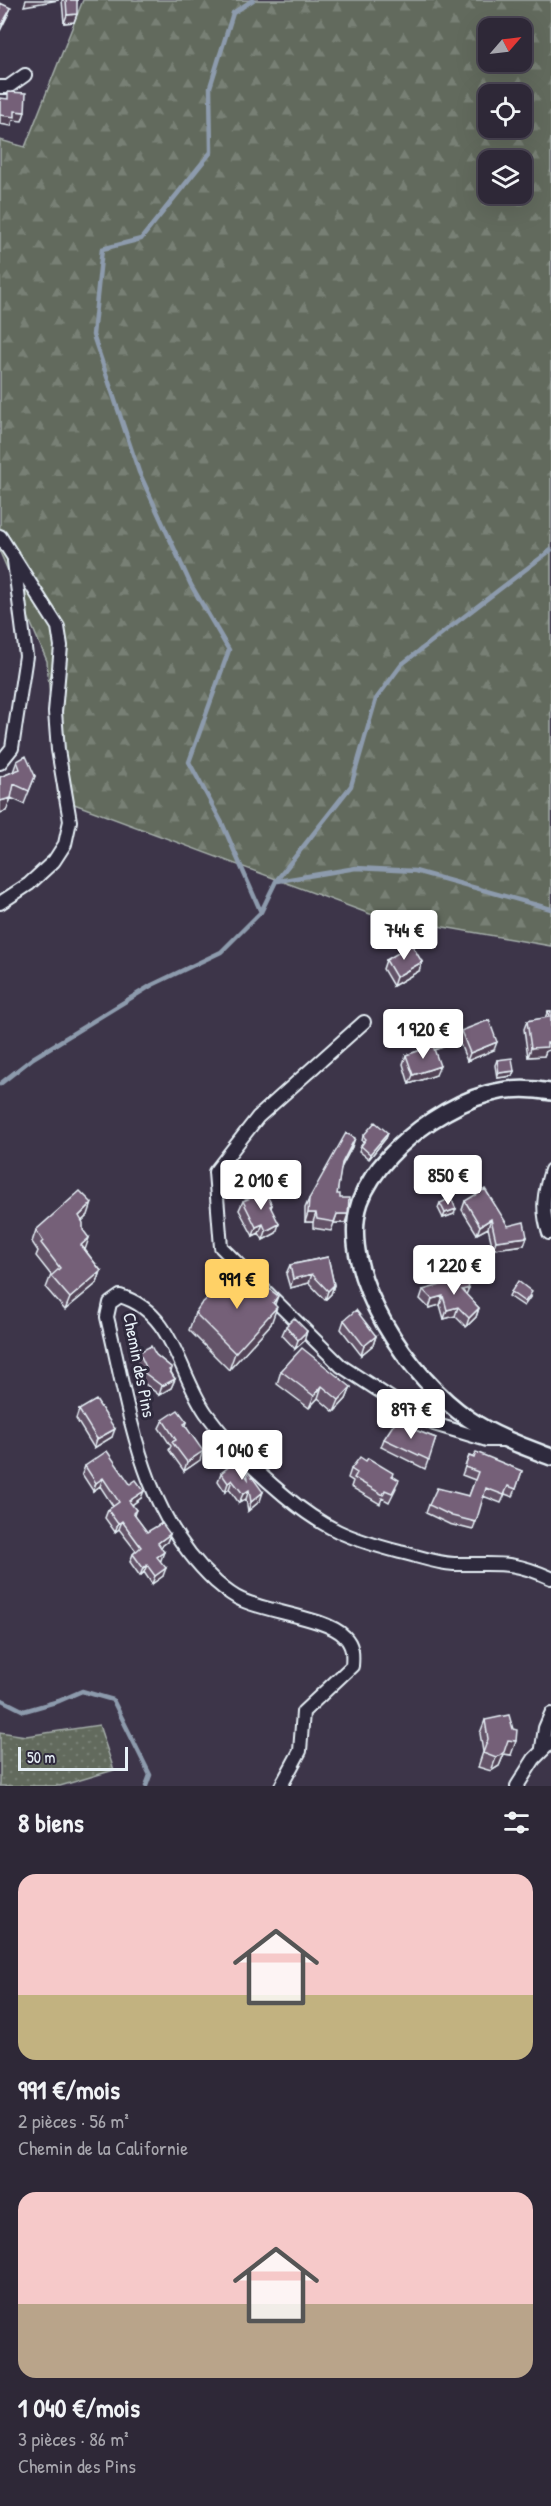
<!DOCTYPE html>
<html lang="fr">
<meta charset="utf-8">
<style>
:root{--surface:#2e2837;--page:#3a3442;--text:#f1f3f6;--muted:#a7a6ad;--line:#494452;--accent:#ffd166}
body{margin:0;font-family:"Patrick Hand",sans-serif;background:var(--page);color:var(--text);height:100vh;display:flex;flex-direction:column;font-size:22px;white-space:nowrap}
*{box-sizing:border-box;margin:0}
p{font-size:20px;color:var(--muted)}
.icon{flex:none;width:33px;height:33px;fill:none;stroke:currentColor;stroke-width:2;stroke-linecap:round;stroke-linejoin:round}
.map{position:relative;height:1786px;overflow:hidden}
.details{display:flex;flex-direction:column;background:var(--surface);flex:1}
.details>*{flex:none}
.needle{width:39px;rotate:62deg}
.buttons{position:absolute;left:478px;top:18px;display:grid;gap:12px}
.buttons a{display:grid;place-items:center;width:54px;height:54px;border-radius:12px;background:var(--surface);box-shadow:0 6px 24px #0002,0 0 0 2px var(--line);font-size:30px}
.scale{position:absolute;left:18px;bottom:15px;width:110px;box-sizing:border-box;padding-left:6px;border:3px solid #e8f1f8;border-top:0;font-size:16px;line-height:21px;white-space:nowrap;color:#e8f1f8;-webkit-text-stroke:4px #2f2a3d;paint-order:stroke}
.price{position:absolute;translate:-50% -51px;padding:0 14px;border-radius:6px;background:#fff;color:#222;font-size:20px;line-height:39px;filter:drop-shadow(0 2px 3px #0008)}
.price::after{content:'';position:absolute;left:50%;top:36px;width:18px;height:14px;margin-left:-9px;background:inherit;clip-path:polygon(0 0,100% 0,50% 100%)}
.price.selected{background:var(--accent);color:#111}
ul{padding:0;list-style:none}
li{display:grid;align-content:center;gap:12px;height:318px;padding:0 18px}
li span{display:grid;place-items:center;height:186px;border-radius:18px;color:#555}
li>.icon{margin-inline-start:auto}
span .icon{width:108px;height:108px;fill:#fffc;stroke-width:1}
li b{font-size:26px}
h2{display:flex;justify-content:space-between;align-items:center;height:72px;padding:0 18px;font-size:26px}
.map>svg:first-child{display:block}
.forest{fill:url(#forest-firs);stroke:#a5aeaa;stroke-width:1.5;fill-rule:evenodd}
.park{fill:url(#park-dots);stroke:#a5aeaa;stroke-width:1.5}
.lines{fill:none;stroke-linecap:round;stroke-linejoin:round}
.stream{stroke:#8d9bad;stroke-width:4.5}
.minor-casing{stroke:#e8f1f8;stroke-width:16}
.tertiary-casing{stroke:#e8f1f8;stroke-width:20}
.minor{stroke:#2f2a3d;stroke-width:12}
.tertiary{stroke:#2f2a3d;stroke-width:15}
.wall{fill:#645367;stroke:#e8f1f8;stroke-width:1.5}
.shaded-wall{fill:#514354;stroke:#e8f1f8;stroke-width:1.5}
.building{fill:#746078;stroke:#e8f1f8;stroke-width:1.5}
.labels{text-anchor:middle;stroke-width:6;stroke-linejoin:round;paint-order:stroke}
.street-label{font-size:18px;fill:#e8f1f8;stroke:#2f2a3d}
</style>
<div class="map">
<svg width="551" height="1786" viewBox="0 0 551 1786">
<defs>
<pattern id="forest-firs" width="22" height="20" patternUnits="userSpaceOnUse" patternTransform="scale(1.5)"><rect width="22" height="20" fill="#626a5d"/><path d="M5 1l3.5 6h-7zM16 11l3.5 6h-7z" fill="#788075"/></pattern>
<pattern id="park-dots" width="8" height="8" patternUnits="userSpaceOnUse" patternTransform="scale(1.5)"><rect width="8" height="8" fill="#626a5d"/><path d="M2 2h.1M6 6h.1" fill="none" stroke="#788075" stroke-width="1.8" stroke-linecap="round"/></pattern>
</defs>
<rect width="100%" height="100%" fill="#3d3549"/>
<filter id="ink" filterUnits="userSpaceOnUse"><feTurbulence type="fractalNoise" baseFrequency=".0167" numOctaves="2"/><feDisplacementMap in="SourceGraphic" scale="12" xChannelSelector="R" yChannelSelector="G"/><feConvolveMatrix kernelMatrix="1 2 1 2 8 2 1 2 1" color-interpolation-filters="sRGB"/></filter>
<g filter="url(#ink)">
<path class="forest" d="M83 0H551V946L370 914 58 798 47 661 0 552V140L25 147ZM489 28H522V62H489ZM489 94H522V128H489ZM489 160H522V194H489Z"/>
<path class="park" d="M99 1725 114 1770 60 1786H0V1732L26 1736Z"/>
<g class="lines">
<path class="stream" d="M253 0 233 13 210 87 211 152 141 239 102 249 93 335 139 472 191 585 229 650 189 762 222 823 261 912
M278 881 356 868 415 871 551 909
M0 1084 33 1058 152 985 221 952 261 912 276 881 351 786 376 699 402 664 551 550
M0 1699 24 1711 59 1701 82 1691 113 1700 150 1775 146 1786"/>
<g class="minor-casing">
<path id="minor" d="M0 87H8L25 75
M0 536 58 627 61 646 55 712 58 750 70 821 65 844 54 861 29 884 0 903
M0 763 12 748 26 656 14 561
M364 1022 258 1117 215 1172 221 1247 341 1366 415 1414 434 1424 487 1440H504
M549 1233C541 1210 544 1193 551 1170
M542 1748 545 1728 551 1714
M281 1786 300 1751 303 1712 352 1666C353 1654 353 1645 344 1636 327 1618 267 1612 242 1600 232 1596 224 1589 216 1582 140 1512 130 1412 107 1317L110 1303 120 1296C174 1312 178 1373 206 1413 228 1443 255 1471 284 1495 324 1529 350 1539 400 1552 418 1556 435 1563 454 1564 496 1565 509 1559 551 1578
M517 1786 534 1759 551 1742"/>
</g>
<g class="tertiary-casing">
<path id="tertiary" d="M551 1092C505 1083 469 1096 431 1121 403 1140 372 1169 360 1202 336 1274 412 1381 469 1419 494 1436 522 1446 551 1457"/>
</g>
<use href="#minor" class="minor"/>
<use href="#tertiary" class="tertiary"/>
</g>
<path class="wall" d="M62 0H77L74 22 64 23Z
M17 761 35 776 24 804 11 798 6 811 0 813V777L13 772Z
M386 960 419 971 393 986 383 969Z
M548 1011H551L546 1051 544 1056 528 1057 524 1029 527 1021 545 1018Z
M461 1031 494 1050 467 1061 458 1039Z
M431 1035 443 1047 434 1050 436 1075 409 1084 403 1064 406 1055 431 1047 429 1039Z
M497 1060 514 1071 512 1076 497 1078 495 1065Z
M388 1133 386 1138 369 1159 359 1151 361 1146 364 1142 362 1141 363 1136Z
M352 1147 341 1167 337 1194 340 1198 345 1223H334L331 1231 313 1228V1222H305V1208L309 1199Z
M243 1201 272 1205 271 1208 276 1233 263 1240 259 1233 253 1236 239 1210Z
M465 1201 527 1237 524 1245 493 1249 488 1228 477 1234 462 1210Z
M440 1203 454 1214 443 1218 438 1208Z
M88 1215 82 1221 85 1250 101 1271 97 1283 65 1310 46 1288 51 1275 36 1256 38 1251 32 1242 36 1230Z
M328 1257 334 1285 331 1294 325 1300 309 1283 290 1288 286 1274 290 1265Z
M423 1290 466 1295 479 1308 476 1317 466 1327 455 1316 444 1319 440 1305 429 1308 420 1299Z
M511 1292 531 1296 524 1306 509 1296Z
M275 1305 271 1324 229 1370 189 1330 195 1313Z
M344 1320 376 1336 373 1345 361 1355 341 1329Z
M286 1326 307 1331 304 1341 295 1349 282 1335Z
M139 1352 156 1355 172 1368 171 1372 175 1379 171 1388 159 1395 139 1379 142 1373 136 1361Z
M281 1371 351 1387 346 1399 334 1412 318 1398 309 1408 277 1384Z
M79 1410 112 1437 94 1448 76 1419Z
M163 1420 187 1422 186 1426 200 1460 184 1471 169 1450 171 1446 159 1428Z
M415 1430 436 1438 425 1469 381 1447 384 1439Z
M469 1456 522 1471 513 1497 505 1494 501 1503 483 1496 473 1530 449 1524 426 1513 429 1505 469 1496 475 1480 462 1475Z
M85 1466 141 1498 132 1505 136 1510 134 1515 147 1532 170 1534 167 1542 160 1547 161 1560 160 1561 163 1576 152 1584 144 1572 140 1576 130 1562 133 1554 136 1551 119 1529 115 1532 105 1518 108 1510 113 1506 100 1486 93 1491 82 1474Z
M351 1469 392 1476 396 1488 389 1502 382 1498 380 1504 351 1487 353 1481 348 1478Z
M247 1470 260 1501 248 1511 246 1499 239 1503 229 1489 225 1492 218 1481 221 1473 245 1476Z
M485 1720 511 1755 504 1754 499 1766 491 1771 478 1767 483 1752 480 1733Z"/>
<path class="shaded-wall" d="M26 0H59L24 6Z
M11 8 7 17 0 31 2 24Z
M77 14 74 22 64 23 67 15Z
M15 111 25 112 22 121 13 120 11 126 0 124V115Z
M11 798 6 811 0 813V801Z
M422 962 419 971 393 986 396 977Z
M497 1042 494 1050 467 1061 470 1053Z
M445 1043 443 1047 432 1050 434 1046Z
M547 1043H551V1050L546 1051 544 1056 528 1057 531 1048Z
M440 1066 436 1075 409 1084 413 1075Z
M514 1071 512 1076 497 1078 499 1073Z
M388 1133 386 1138 369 1159 370 1154Z
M355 1138 352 1147 339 1172 342 1163Z
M92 1203 88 1215 74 1228 79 1216Z
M456 1209 454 1214 443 1218 445 1213Z
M308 1213H316L313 1222H305Z
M337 1214H348L345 1223H334Z
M491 1219 488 1228 477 1234 480 1226Z
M263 1224 259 1233 253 1236 256 1227Z
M279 1224 276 1233 263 1240 266 1231Z
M527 1237 524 1245 493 1249 496 1241Z
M89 1238 85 1250 81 1245Z
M101 1271 97 1283 65 1310 70 1298Z
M312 1274 309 1283 290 1288 293 1279Z
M334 1285 331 1294 325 1300 328 1291Z
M469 1288 465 1297 462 1290Z
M278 1296 272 1312 277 1307 271 1324 229 1370 235 1353Z
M443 1296 440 1305 429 1308 432 1299Z
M458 1307 455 1316 444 1319 447 1310Z
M479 1308 476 1317 466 1327 469 1318Z
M307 1331 304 1341 295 1349 298 1340Z
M376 1336 373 1345 361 1355 364 1346Z
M175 1379 171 1388 159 1395 162 1386Z
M322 1386 318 1398 309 1408 314 1396Z
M351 1387 346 1399 334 1412 339 1400Z
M115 1429 112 1437 94 1448 97 1439Z
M203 1451 200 1460 184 1471 187 1462Z
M103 1478 100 1486 93 1491 96 1483Z
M232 1480 229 1489 225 1492 228 1483Z
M249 1490 246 1499 239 1503 243 1494Z
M144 1491 141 1498 126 1509 129 1501Z
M263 1492 260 1501 248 1511 251 1502Z
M122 1521 119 1529 115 1532 118 1524Z
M170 1534 167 1542 155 1551 158 1543Z
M164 1552 161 1560 154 1565 157 1557Z
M147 1565 144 1572 140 1576 143 1568Z
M166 1568 163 1576 152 1584 155 1576Z
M508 1740 516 1741 511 1755 504 1754 499 1766 491 1771 496 1758Z"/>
<path class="building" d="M66 0H77V14L67 15Z
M0 3 11 8 2 24 0 23Z
M8 92 26 93 25 112 15 111V117L0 115V98L8 99Z
M26 756 35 776 29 791 14 784 11 798 0 801V777L20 769 17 761Z
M412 945 422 962 396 977 386 960Z
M548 1011H551V1043H547V1047L531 1048 527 1021 549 1017Z
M489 1020 497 1042 470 1053 461 1031Z
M442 1032 445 1043 434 1046 431 1035Z
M433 1046 440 1066 413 1075 406 1055Z
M512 1058 514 1071 499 1073 497 1060Z
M375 1122 388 1133 370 1154 361 1146 366 1139 363 1136Z
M346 1133 355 1138 342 1163 337 1194H340V1198H349L348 1214H337L334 1222 317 1219 316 1213H308L309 1199Z
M485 1189 508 1226 524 1222 527 1237 496 1241 491 1219 480 1226 465 1201Z
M80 1191 92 1203 79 1216 83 1223V1230L89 1238 81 1245 101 1271 70 1298 51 1276 60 1268 41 1243 43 1241 36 1230Z
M265 1192 272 1205 270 1206 279 1224 266 1231 263 1224 256 1227 243 1201Z
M451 1198 456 1209 445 1213 440 1203Z
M328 1257 334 1285 328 1291 312 1274 293 1279 290 1265Z
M241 1269 265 1291 268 1288 278 1296 273 1303 277 1307 235 1353 195 1313 201 1304Z
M466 1278 469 1288 462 1290 479 1308 469 1318 458 1307 447 1310 443 1296 432 1299 423 1290Z
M518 1281 532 1292 525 1302 511 1292Z
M356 1310 376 1336 364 1346 344 1320Z
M294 1318 307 1331 298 1340 286 1326Z
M151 1346 156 1355 172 1368 169 1370 175 1379 162 1386 142 1371 146 1367 139 1352Z
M302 1348 351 1387 339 1400 322 1386 314 1396 281 1371Z
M96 1400 115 1429 97 1439 79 1410Z
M178 1410 187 1422 184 1424 203 1451 187 1462 172 1442 176 1440 163 1420Z
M397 1419 415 1430 436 1438 429 1460 384 1439Z
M107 1451 130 1484 136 1480 144 1491 129 1501 136 1510 133 1513 147 1532 162 1523 170 1534 158 1543 164 1552 157 1557 166 1568 155 1576 147 1565 143 1568 133 1554 141 1547 122 1521 118 1524 108 1510 119 1502 103 1478 96 1483 85 1466Z
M476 1452 522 1471 516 1489 508 1486 504 1495 486 1488 476 1522 452 1516 429 1505 437 1488 469 1496 478 1472 465 1467 469 1456 474 1458Z
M360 1457 366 1461 368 1458 393 1473 392 1476 399 1480 392 1493 385 1490 383 1495 354 1478 357 1473 351 1469Z
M235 1462 248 1479 247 1470 263 1492 251 1502 249 1490 243 1494 232 1480 228 1483 221 1473Z
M509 1715 513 1729 517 1730 516 1741 508 1740 504 1752 496 1758 483 1753 488 1739 485 1720Z"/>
</g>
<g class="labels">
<g class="street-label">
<text transform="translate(139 1365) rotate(79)" y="6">Chemin des Pins</text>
</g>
</g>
</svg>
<div class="buttons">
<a><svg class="needle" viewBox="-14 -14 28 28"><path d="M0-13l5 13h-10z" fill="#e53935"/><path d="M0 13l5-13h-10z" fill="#a7a6ad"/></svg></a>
<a><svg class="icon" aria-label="locate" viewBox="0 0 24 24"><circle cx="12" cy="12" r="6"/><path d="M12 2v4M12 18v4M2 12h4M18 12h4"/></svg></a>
<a><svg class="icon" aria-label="layers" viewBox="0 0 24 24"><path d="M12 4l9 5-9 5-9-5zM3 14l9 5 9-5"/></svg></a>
</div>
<div class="scale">50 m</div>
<b class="price" style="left:404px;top:961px">744 €</b>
<b class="price" style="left:423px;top:1060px">1 920 €</b>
<b class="price" style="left:448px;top:1206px">850 €</b>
<b class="price" style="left:261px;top:1211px">2 010 €</b>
<b class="price" style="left:454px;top:1296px">1 220 €</b>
<b class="price selected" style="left:237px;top:1310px">991 €</b>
<b class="price" style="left:411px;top:1440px">897 €</b>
<b class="price" style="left:242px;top:1481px">1 040 €</b>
</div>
<section class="details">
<h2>8 biens<svg class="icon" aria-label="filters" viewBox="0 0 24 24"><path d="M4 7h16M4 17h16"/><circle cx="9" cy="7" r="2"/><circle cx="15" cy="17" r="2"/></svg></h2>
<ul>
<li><span style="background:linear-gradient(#f6c9c9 65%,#c2b280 0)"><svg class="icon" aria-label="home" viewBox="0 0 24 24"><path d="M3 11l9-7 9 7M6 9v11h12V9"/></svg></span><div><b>991 €/mois</b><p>2 pièces · 56 m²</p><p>Chemin de la Californie</p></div></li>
<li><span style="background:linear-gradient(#f6c9c9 60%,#b9a48a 0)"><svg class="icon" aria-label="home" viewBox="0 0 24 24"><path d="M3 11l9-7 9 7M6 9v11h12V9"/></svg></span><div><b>1 040 €/mois</b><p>3 pièces · 86 m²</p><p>Chemin des Pins</p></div></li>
</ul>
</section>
